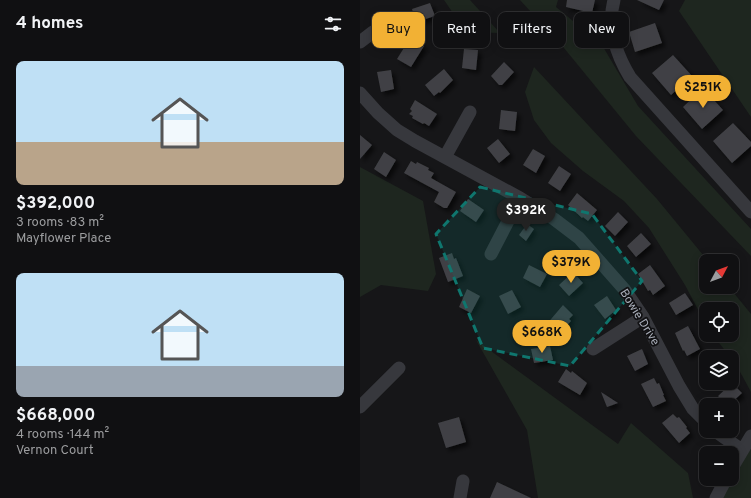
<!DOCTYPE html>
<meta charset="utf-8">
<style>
:root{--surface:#101012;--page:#19191b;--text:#f1f3f6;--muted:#9c9d9f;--line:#303032;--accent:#f2b134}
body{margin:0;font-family:Overpass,sans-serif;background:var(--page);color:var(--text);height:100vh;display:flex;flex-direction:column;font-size:15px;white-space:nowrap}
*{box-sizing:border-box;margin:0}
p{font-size:13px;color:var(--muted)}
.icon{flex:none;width:22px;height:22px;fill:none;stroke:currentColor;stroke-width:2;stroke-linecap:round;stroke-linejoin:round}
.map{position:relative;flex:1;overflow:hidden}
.sheet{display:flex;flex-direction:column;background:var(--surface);width:360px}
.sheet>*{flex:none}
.guide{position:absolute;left:12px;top:12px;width:319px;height:36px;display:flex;gap:8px}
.needle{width:26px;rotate:49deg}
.tools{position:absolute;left:339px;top:254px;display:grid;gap:8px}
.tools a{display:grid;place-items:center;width:40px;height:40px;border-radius:8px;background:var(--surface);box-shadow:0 2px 10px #0003,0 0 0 1px var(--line);font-size:20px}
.price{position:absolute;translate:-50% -34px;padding:0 9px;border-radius:14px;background:var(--accent);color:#111;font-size:13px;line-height:26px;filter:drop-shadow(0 1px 2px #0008)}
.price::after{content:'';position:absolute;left:50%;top:24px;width:12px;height:9px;margin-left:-6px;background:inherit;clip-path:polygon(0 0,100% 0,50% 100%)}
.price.current{background:#222;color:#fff}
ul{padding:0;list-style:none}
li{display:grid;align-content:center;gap:8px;height:212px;padding:0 16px}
li span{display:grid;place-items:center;height:124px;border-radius:8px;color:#555}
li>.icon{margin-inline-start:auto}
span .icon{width:72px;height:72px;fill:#fffc;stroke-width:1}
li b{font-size:17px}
h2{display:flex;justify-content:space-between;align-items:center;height:48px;padding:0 16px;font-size:17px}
.chip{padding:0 14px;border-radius:8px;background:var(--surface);box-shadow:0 2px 10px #0003,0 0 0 1px var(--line);font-size:14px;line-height:36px}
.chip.current{background:var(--accent);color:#111}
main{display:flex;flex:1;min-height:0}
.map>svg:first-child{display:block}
.green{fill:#1e261f}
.building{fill:#404145;filter:url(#shadow)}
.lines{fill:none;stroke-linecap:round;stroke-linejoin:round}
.minor{stroke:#37383d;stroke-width:13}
.marked{fill:#0f766e;fill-opacity:0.2;stroke:#0f766e;stroke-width:3;stroke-dasharray:8 5;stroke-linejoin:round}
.labels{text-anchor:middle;stroke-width:3.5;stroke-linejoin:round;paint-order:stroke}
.street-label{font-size:12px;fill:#a8adb8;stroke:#111113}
</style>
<main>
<section class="sheet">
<h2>4 homes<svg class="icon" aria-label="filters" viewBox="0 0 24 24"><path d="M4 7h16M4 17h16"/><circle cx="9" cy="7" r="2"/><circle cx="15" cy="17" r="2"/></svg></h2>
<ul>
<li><span style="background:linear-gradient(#bfe0f5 65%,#b9a48a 0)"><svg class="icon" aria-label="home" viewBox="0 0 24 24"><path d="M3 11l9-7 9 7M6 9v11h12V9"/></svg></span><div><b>$392,000</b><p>3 rooms · 83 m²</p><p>Mayflower Place</p></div></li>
<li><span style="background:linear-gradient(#bfe0f5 75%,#9aa5b1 0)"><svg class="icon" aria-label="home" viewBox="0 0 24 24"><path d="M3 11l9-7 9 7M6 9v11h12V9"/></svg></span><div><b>$668,000</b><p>4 rooms · 144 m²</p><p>Vernon Court</p></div></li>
</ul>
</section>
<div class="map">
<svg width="391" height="498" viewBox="0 0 391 498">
<defs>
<filter id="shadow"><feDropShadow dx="3.5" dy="3.5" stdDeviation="2" flood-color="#0009"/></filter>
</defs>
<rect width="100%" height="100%" fill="#161618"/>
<path class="green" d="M84 0H110L140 33 106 32Z
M160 0H198L196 7 242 45 278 106 391 229V256L276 136 204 48Z
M325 0H391V117L319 11Z
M174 67 297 199 348 261H346V287H369L391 314V392L372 357H370L353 335H372V309H346V325L325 285 289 228 264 201 223 171 191 143 174 120 165 92Z
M0 167 63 201 76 274 68 291 21 285 0 297Z
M116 340 258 444 271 423 328 473 333 498H178L167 430Z
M391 448V498H356L372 479V475Z"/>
<path class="building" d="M207 0H235L232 13 206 7Z
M277 0H304L299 10Z
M70 3 75 16 56 22 52 9Z
M295 23 302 43 275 52 269 32Z
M52 38 64 46 51 67 37 59 47 43 48 44Z
M104 49 118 50 116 70 102 68Z
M313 55 332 76 311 95 292 73Z
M144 62 154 72 142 85H139L131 76Z
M84 69 93 80 80 93 79 92 74 96 65 85Z
M31 70 34 89 21 92 17 72Z
M343 88 363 110 342 129 323 107Z
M55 100 77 114 69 126 64 123 63 124 52 118 53 116 49 114 52 111 50 109Z
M141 110 157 112 155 131 139 129Z
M373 123 391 142V146L372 163 353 141Z
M0 135 12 145 0 159Z
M138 139 150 154 139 163 127 148Z
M173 149 185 156 176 173 163 165Z
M24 152 36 160 26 177 14 169Z
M51 161 56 164 57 162 69 168 68 170 74 173 71 178 96 192 87 208H84L74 202 79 192 44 173Z
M199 166 211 174 200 191 188 183Z
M217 193 237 210 228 221 223 217 222 218 208 205Z
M108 199 124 210 116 222 100 211Z
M258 212 268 222 255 236 245 226Z
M167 224 174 229 166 241 159 235Z
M281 233 291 244 276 257 267 246Z
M92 253 94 259 96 258 103 276 88 282 79 258Z
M169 265 187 274 180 287 163 278Z
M290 265 305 286 293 295 290 290 288 291 278 274Z
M213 272 223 283 209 296 199 285Z
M107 289 120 296 111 313 99 307Z
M152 290 161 307 148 314 139 296Z
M325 293 333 305 316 315 309 303Z
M247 296 256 310 245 319 234 305Z
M203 305 213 315 209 319 211 321 198 335 186 325Z
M328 326 340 349 327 356 324 350 323 351 315 333Z
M190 346 193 360 174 363 171 349Z
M282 349 288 364 275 371 267 356Z
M206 369 211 373 212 371 227 383 220 395 198 382Z
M294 378 297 384 299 383 304 395H303L306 401 293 407 281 384Z
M372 383 382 393 369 405H366L358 396Z
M241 392 258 403 247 407Z
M313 414 317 418 319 417 327 427 326 428 330 433 319 443 302 423Z
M99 417 106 442 86 448 78 423Z
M137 482 171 498H130Z"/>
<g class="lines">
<path class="minor" d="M254 0C247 26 256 54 270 77L391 212
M0 42 13 32
M0 93 18 113 37 130 55 141 160 198 194 219 219 238 264 289 283 317 319 386 333 409 346 422
M85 157 110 112
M131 254 160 198
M233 349 283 317
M0 407 39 368
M355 431 382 450
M372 468 391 436
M100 498 103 481
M356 498 366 479"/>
</g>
<path class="marked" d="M120 187 232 214 282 281 210 366 123 348 76 234Z"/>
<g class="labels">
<g class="street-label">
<text transform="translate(280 317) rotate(58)" y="4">Bowie Drive</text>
</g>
</g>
</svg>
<div class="tools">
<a><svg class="needle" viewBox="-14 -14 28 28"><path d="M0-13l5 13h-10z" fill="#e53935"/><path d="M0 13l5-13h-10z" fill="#9c9d9f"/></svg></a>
<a><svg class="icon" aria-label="locate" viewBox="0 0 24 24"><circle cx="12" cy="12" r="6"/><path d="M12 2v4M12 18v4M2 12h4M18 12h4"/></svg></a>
<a><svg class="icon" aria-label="layers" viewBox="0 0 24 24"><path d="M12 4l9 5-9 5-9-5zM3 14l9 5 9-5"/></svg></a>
<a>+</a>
<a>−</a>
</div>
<b class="price" style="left:343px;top:109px">$251K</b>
<b class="price current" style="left:166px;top:232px">$392K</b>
<b class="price" style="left:211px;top:284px">$379K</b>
<b class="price" style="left:182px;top:354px">$668K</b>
<div class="guide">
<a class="chip current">Buy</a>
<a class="chip">Rent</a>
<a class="chip">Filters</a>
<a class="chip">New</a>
</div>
</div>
</main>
